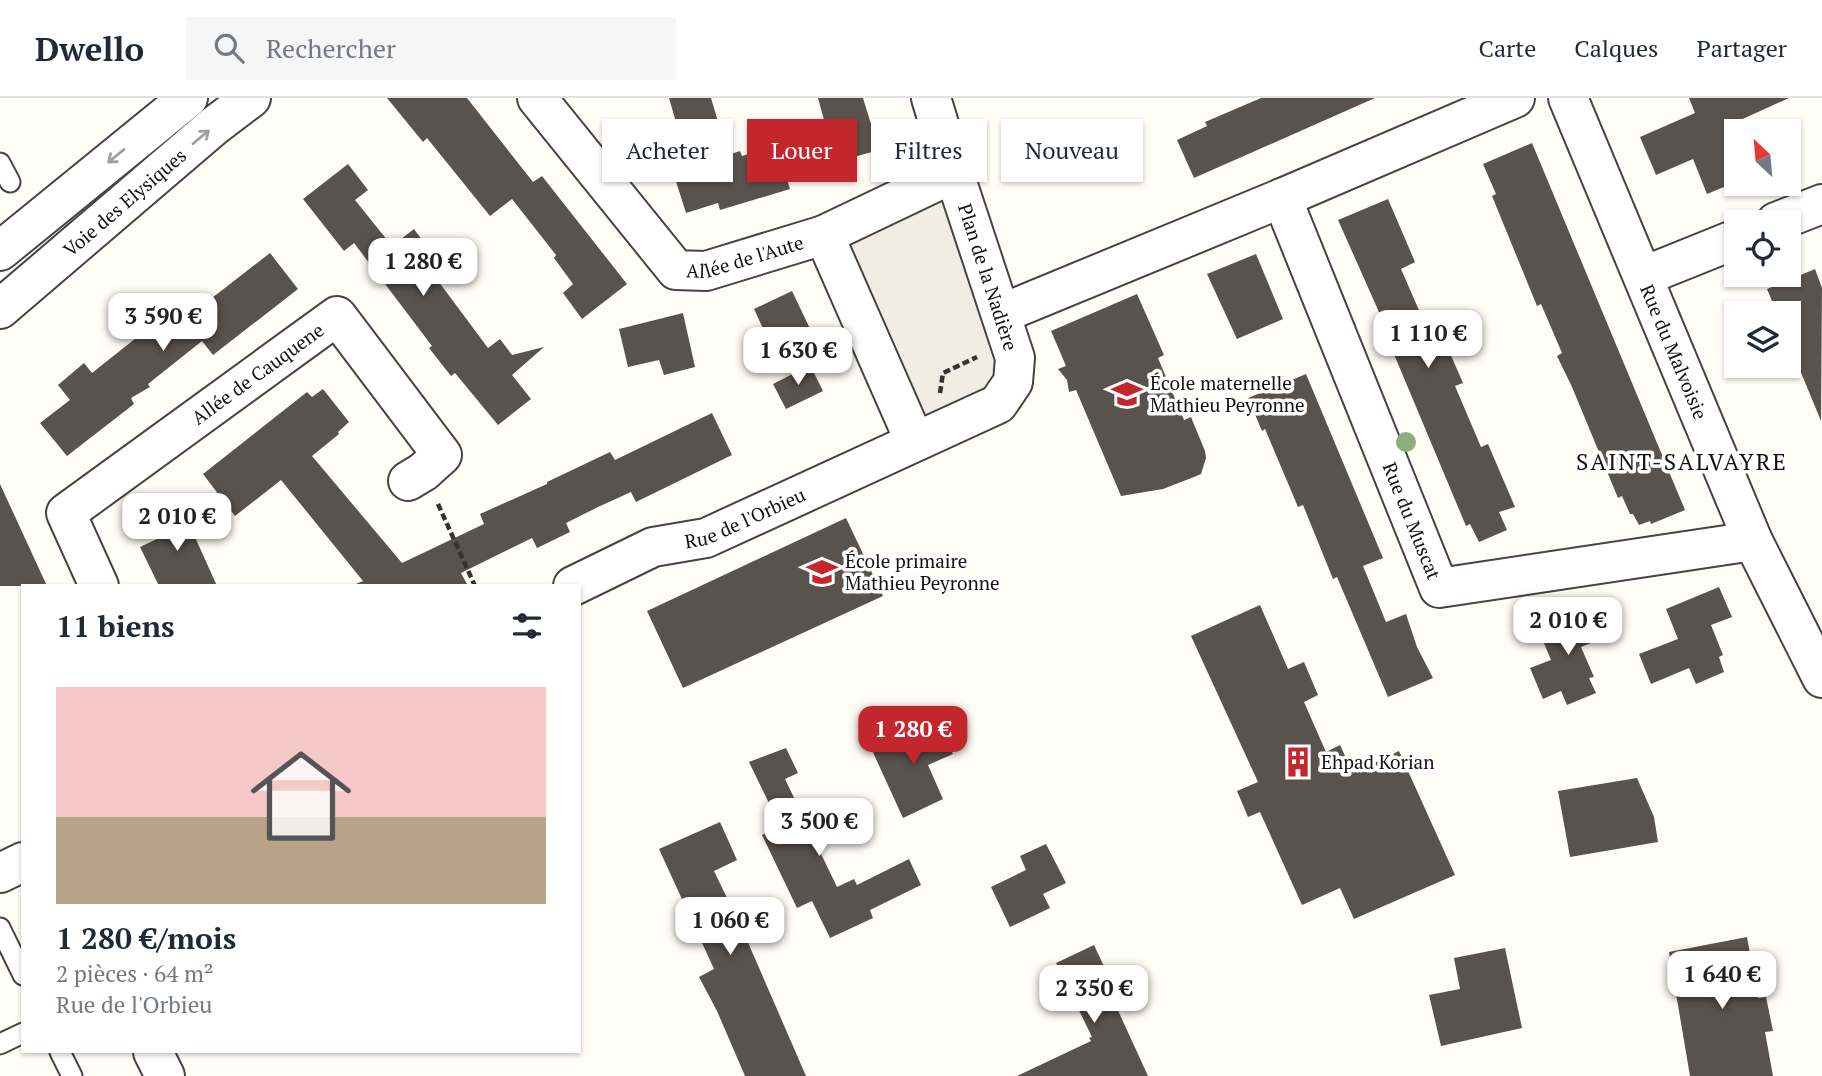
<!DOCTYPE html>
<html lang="fr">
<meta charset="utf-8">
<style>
:root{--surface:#fff;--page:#f6f6f7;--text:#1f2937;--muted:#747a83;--line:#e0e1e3;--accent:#c4262e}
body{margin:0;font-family:"PT Serif",serif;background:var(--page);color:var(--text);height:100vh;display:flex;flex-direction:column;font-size:26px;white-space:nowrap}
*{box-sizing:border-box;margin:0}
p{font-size:23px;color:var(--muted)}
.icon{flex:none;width:38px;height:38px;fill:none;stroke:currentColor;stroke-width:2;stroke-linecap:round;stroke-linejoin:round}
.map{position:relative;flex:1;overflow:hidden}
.side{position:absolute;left:21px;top:486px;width:560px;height:469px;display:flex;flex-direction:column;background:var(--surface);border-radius:0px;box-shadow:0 2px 5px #0004}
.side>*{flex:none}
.hud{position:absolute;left:602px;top:21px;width:665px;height:63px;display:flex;gap:14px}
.needle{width:46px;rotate:334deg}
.fabs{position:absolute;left:1724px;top:21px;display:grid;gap:14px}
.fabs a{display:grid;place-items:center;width:77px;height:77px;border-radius:0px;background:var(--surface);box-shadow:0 2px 5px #0004;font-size:35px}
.price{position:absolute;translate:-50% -60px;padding:0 16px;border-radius:14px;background:#fff;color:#222;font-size:23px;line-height:46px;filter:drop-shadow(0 2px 4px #0008)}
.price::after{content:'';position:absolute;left:50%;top:42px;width:21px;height:16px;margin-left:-10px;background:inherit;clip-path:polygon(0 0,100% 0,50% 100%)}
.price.active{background:var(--accent);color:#fff}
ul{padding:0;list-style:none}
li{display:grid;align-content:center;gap:14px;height:371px;padding:0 35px}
li span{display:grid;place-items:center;height:217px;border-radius:0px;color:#555}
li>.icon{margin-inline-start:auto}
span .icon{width:126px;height:126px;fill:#fffc;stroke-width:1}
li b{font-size:30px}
h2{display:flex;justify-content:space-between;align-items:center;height:84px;padding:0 35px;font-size:30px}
.tag{padding:0 24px;border-radius:0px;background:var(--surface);box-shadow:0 2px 5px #0004;font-size:24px;line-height:63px}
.tag.active{background:var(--accent);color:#fff}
header{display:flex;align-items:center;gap:42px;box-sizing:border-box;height:98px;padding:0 35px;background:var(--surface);border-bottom:2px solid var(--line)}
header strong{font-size:33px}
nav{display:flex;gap:38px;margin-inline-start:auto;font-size:24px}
.search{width:490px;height:63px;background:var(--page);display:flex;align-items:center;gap:18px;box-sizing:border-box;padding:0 24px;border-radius:0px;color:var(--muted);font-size:26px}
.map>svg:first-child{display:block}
.plaza{fill:#f1ede2}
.building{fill:#5a524d}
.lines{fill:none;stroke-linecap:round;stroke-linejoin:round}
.service-casing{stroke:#444;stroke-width:23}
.minor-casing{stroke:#444;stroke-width:42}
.tertiary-casing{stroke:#444;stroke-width:42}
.path{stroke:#333;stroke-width:4.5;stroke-dasharray:7 3.5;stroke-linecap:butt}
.service{stroke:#fff;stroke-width:19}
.minor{stroke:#fff;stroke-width:38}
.tertiary{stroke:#fff;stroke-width:38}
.tree{fill:#8dad7f}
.oneway{stroke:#a0a0a0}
.labels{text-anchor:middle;stroke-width:7;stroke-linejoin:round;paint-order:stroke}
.street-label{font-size:19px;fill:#111;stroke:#fff}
.poi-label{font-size:19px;fill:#111;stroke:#fff;text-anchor:start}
.quarter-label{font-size:23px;letter-spacing:2px;fill:#111;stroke:#fff}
</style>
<header>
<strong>Dwello</strong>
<div class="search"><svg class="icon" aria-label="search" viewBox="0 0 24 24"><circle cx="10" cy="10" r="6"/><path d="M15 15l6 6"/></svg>Rechercher</div>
<nav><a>Carte</a><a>Calques</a><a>Partager</a></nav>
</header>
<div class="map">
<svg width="1822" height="978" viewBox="0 0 1822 978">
<rect width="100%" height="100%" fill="#fffdf5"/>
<path class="plaza" d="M936 102 953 109 1002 266 997 295 928 319 920 309 852 150 857 136Z"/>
<path class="building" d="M387 0H467L533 84 542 78 627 186 582 221 563 195 573 186 554 160 556 157 512 101 490 118 427 40 423 44Z
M669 0H711L728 57 740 53 742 58 827 33 818 0H863L879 52 786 78 790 91 720 112 718 105 686 115 673 74 689 69Z
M1261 0H1375L1194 80 1177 42 1207 28 1205 24Z
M1689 0H1789L1736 24V84L1707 96 1693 61 1656 77 1640 39 1695 15Z
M1532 45 1685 412 1651 426 1650 423 1639 427 1633 416H1630L1622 398 1618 400 1572 289 1557 258 1562 255 1541 206 1537 208 1492 98 1496 96 1483 66Z
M348 66 368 92 355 102 392 148 414 131 433 157 424 164 488 250 500 241 512 257 544 249 512 277 531 301 498 327 455 275 451 278 429 250 432 248 354 145 344 153 303 101Z
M1388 101 1415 164 1401 171 1425 226 1435 221 1463 285 1455 288 1481 349 1488 346 1515 409 1499 414 1507 432 1479 444 1470 426 1466 428 1388 242 1391 241 1338 122Z
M270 155 298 191 213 257 202 243 148 286 150 289 131 300 134 306 67 358 40 325 70 302 58 287 84 265 92 275 175 209 185 221Z
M1256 156 1283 221 1237 241 1207 176Z
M1815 171 1822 190 1821 323 1788 243V215H1777L1767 191Z
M792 193 814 239 772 250 754 211Z
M1137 196 1164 257 1158 260 1184 322 1191 319 1205 353 1206 360 1201 376 1194 379 1163 391 1121 398 1076 292 1069 294 1067 282 1058 271 1066 268 1051 233Z
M683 215 695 269 664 277 659 262 628 269 619 231Z
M810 267 823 293 786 311 773 286Z
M1306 276 1383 460 1363 468 1386 524 1406 516 1417 549 1433 580 1388 599 1337 479 1333 481 1303 407 1298 409 1265 331 1262 333 1248 300Z
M323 291 349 324 338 334 339 336 312 358 402 465 484 426 480 416 547 386V384L610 354 615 362 712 315 732 357 636 404 631 394 598 409 566 425 570 434 537 450 532 440 461 475 468 488H351L363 483 281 382 235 418 203 376 307 294 312 299Z
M0 386 47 488H0Z
M181 408 217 488H159L140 449 159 440 152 422Z
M846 420 883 498 683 590 647 513Z
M1719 489 1732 519 1711 527 1723 557 1719 559 1724 574 1696 586 1689 570 1651 586 1639 556 1678 541 1666 511Z
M1260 507 1288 571 1304 564 1318 597 1304 604 1326 654 1340 647 1353 675 1399 653 1455 777 1354 821 1340 790 1302 807 1260 714 1248 719 1237 693 1258 684 1191 538Z
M1590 509 1603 540 1581 549 1594 579 1589 580 1596 595 1567 607 1561 593 1543 601 1530 570 1551 562 1538 531Z
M937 620 953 656 928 667 943 701 903 720 871 650Z
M786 650 798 675 785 681 837 789 854 781 857 787 909 761 921 787 870 812 873 820 830 840 812 803 797 810 762 737 780 728 749 664Z
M1637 680 1654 719 1658 744 1570 759 1558 693Z
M720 724 737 762 714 773 743 833 806 978H745L717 913 699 879 714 871 659 751Z
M1046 746 1066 785 1043 796 1050 810 1010 829 991 789 1026 772 1020 758Z
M1747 839 1758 900 1766 899 1773 933 1765 934 1773 978H1690L1669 854Z
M1094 847 1115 892 1110 895 1148 978H1017L1091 943 1089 940 1092 939 1056 865Z
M1505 850 1522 930 1441 948 1429 897 1460 891 1454 860Z"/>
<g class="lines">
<g class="service-casing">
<path id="service" d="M0 65 10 84
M0 830 23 877
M0 946 23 935
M60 954 72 978"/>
</g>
<g class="minor-casing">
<g id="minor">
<path id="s1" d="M537 0 676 172 706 173 824 137"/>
<path d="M931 0 954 75"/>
<path id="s2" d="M1568 0 1753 443 1822 580"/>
<path id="s3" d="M1282 100 1439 490 1753 443"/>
<path d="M1776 124 1822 106"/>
<path d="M1644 178 1736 141"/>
<path d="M1001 216 1282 100 1515 0"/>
<path id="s4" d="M99 488 66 415 337 218 442 357 423 374 408 383"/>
<path id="s5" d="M573 488 653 449 706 440 998 306 1013 284 1015 260 954 75 824 137 915 344"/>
<path d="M0 775 23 764"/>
<path d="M153 954 165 978"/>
</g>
</g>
<g class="tertiary-casing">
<g id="tertiary">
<path d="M0 153 188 0"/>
<path id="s6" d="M0 211 214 28 251 0"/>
</g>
</g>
<path class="path" d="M940 295 943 275 977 259
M438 406 475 488"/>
<use href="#service" class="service"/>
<use href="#minor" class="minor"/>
<use href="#tertiary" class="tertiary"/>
</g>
<circle class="tree" cx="1406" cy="344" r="10"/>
<defs><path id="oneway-shaft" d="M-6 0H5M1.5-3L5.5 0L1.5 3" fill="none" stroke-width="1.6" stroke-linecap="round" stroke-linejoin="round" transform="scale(1.75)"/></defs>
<g class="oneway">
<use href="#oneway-shaft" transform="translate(201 39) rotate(-40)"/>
<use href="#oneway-shaft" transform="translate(116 58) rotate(141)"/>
</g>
<defs>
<g id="school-bare" transform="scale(2.415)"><path d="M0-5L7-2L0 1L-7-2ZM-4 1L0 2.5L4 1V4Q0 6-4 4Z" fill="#c4262e" stroke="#fff" stroke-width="2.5" paint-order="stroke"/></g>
<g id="building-bare" transform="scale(2.415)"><path d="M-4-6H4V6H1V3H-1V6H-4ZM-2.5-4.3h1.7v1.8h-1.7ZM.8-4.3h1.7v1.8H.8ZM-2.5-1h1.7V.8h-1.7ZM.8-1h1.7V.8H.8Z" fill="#c4262e" stroke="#fff" stroke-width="2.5" paint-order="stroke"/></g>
</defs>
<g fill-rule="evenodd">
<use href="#school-bare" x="1127" y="296"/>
<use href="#school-bare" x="822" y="474"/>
<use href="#building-bare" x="1298" y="664"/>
</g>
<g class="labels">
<g class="street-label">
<text dy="7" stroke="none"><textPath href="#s6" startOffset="164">Voie des Elysiques</textPath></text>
<text dy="7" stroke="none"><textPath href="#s1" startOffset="292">Allée de l'Aute</textPath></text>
<text transform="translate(988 179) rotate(72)" y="7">Plan de la Nadière</text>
<text dy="7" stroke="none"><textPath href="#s2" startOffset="275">Rue du Malvoisie</textPath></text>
<text dy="7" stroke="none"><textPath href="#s4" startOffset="317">Allée de Cauquene</textPath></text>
<text dy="7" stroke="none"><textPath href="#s5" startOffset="186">Rue de l'Orbieu</textPath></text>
<text dy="7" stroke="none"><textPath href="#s3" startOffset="348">Rue du Muscat</textPath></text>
</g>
<g class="poi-label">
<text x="1150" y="292">École maternelle<tspan x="1150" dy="22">Mathieu Peyronne</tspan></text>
<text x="845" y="470">École primaire<tspan x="845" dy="22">Mathieu Peyronne</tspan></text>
<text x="1321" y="671">Ehpad Korian</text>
</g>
<g class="quarter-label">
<text x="1682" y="372">SAINT-SALVAYRE</text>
</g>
</g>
</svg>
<div class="fabs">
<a><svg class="needle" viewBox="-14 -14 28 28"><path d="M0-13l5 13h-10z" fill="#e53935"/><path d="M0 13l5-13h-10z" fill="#747a83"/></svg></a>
<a><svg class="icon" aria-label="locate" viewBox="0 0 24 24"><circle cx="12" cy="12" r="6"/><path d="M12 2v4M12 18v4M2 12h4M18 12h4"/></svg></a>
<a><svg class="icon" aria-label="layers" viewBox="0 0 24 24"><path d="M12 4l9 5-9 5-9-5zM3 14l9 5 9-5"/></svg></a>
</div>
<b class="price" style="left:423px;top:200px">1 280 €</b>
<b class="price" style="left:163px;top:255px">3 590 €</b>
<b class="price" style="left:1428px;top:272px">1 110 €</b>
<b class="price" style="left:798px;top:289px">1 630 €</b>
<b class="price" style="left:177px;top:455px">2 010 €</b>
<b class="price" style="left:1568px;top:559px">2 010 €</b>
<b class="price active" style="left:913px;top:668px">1 280 €</b>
<b class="price" style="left:819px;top:760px">3 500 €</b>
<b class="price" style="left:730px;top:859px">1 060 €</b>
<b class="price" style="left:1722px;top:913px">1 640 €</b>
<b class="price" style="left:1094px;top:927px">2 350 €</b>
<div class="hud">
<a class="tag">Acheter</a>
<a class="tag active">Louer</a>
<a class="tag">Filtres</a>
<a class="tag">Nouveau</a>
</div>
<section class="side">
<h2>11 biens<svg class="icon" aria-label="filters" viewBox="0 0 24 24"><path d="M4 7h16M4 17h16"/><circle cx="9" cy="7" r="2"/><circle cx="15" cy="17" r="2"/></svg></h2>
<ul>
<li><span style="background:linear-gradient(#f6c9c9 60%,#b9a48a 0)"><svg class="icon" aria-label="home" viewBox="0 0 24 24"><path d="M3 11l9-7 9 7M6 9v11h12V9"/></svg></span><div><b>1 280 €/mois</b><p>2 pièces · 64 m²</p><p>Rue de l'Orbieu</p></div></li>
</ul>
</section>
</div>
